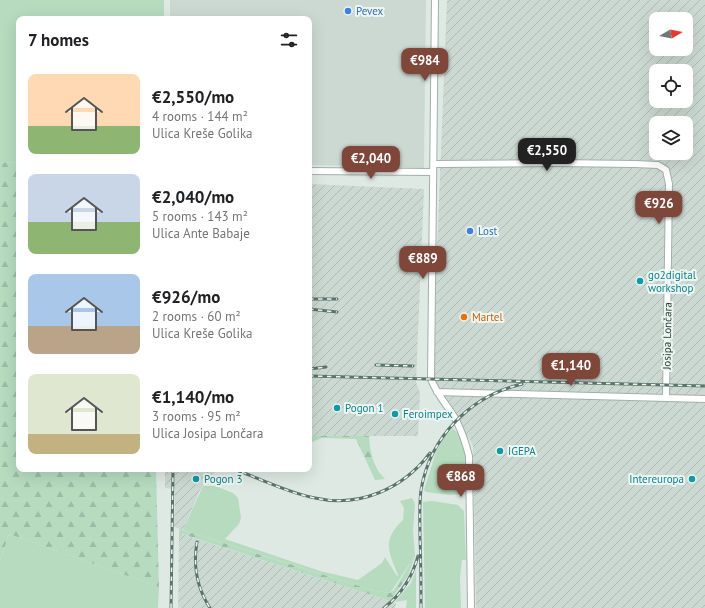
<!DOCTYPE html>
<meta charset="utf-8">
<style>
:root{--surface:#fff;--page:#f6f6f6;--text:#202124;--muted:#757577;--accent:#7e473a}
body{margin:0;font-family:"PT Sans",sans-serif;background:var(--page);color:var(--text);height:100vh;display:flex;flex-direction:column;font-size:15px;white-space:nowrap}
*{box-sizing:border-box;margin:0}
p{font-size:13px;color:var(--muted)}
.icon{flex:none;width:22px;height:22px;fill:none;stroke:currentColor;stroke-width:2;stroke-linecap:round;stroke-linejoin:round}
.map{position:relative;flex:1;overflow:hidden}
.side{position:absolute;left:16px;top:16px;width:296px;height:456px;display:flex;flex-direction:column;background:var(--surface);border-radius:8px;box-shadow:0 4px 16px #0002}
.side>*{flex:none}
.needle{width:26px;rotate:80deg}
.tools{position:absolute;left:649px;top:12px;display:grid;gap:8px}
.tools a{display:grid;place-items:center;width:44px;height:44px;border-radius:8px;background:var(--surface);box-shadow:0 4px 16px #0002;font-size:20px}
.price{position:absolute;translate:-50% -34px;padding:0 9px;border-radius:8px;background:var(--accent);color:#fff;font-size:13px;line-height:26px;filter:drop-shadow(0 1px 2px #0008)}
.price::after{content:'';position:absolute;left:50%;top:24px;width:12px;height:9px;margin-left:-6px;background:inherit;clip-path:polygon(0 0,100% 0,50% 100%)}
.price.selected{background:#222;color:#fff}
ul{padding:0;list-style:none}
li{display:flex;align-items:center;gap:12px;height:100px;padding:0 12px}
li span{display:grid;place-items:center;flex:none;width:112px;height:80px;border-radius:8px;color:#555}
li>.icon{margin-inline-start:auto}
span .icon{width:48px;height:48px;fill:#fffc;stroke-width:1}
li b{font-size:17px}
h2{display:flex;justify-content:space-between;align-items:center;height:48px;padding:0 12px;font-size:17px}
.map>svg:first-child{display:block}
.built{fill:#ccd9d2}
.industrial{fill:url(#industrial-furrows);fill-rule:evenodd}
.grass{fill:#b6dbbf}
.forest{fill:url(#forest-firs)}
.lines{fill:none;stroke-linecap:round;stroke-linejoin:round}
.minor-casing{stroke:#a1b0ab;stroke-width:8}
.minor{stroke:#fff;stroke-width:6}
.rail-casing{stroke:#59746c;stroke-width:3}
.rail{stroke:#eef6f2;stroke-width:1.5;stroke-dasharray:4.5;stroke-linecap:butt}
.shop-dot{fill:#3f7fe0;stroke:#eef6f2;stroke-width:1.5}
.culture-dot{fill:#0f9aa8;stroke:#eef6f2;stroke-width:1.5}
.food-dot{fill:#e8710a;stroke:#eef6f2;stroke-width:1.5}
.labels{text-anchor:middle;stroke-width:4;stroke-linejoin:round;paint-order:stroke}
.shop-label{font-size:11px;fill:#366cbe;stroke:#eef6f2;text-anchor:start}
.culture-label{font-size:11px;fill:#0d838f;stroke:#eef6f2;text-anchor:start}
.food-label{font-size:11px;fill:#c56008;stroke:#eef6f2;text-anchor:start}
.street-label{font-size:11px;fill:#1f3831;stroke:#eef6f2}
</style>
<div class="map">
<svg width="705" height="608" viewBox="0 0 705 608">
<defs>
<pattern id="industrial-furrows" width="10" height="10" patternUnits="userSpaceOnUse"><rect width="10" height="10" fill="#ccd9d2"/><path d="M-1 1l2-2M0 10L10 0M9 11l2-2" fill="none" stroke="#afbbb5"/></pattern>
<pattern id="forest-firs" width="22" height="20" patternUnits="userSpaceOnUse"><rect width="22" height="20" fill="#b6dbbf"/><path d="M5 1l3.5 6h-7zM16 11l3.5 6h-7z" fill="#9cbda5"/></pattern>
</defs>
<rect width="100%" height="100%" fill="#dee9e4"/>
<path class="built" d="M170 0H426L424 168 309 165V19H170Z"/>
<path class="industrial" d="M447 0H705V608H476L473 446 432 376ZM656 19H686V49H656ZM656 71H686V101H656ZM656 123H686V153H656Z
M309 184 424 189 416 382 420 393 418 436H309Z
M165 469H218L211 476 200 490 183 530 174 527 175 489 165 488Z
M181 534 396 603 395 608H178L179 540Z"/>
<path class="grass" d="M0 0H164V19H19V163L0 162Z
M453 428C470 445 467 469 466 490L462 494 450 495 426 492 424 490 436 452 444 437Z
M203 486H215L233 493 238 498 241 518 239 524 225 539 320 571 358 580 382 563 385 557 397 576 398 575C388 551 382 540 403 520L404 508 400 501 412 498 415 504 413 530 415 556 390 593 375 591 183 530Z
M432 501 458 505 464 511 466 560H462L460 577 461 608H425L423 502Z
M9 534 159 587 158 608H0V561Z
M416 570V608H406L407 600 395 602 411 583Z"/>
<path class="forest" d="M0 162 19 163V469H156L159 587 9 534 0 561Z
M309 436H369C370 451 373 468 385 479L375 480 356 439 322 438 309 443Z
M179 529 375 591 390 593 394 590 415 556 408 576 390 601 182 534 179 540Z"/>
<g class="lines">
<g class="minor-casing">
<path id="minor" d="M435 0 431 379C437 395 448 406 456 420 462 432 466 444 469 456L471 608
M434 164 556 163 635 164 658 165 666 170 669 184 666 398
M309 171 433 172
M437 392 705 399"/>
</g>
<use href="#minor" class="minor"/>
<g class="rail-casing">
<path id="rail" d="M309 299H337
M309 309 337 312
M376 365 413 366
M309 369 326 367
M309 376 705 386
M234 469C258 478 291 494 315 498 359 508 403 489 430 453
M197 542C193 565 197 588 210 608
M171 608 173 469
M384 608C402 594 412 578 418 556
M421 608C421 585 421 561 420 538 420 522 419 506 421 490 430 437 470 396 522 384"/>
</g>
<use href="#rail" class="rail"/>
</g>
<g class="shop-dot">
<circle cx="348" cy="11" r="4"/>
<circle cx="470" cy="231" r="4"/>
</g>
<g class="culture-dot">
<circle cx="640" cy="281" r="4"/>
<circle cx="337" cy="408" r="4"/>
<circle cx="395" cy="414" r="4"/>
<circle cx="500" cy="451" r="4"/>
<circle cx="196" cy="479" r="4"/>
<circle cx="692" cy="479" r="4"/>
</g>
<circle class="food-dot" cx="464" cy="317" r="4"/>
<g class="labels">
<g class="shop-label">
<text x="356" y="15">Pevex</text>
<text x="478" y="235">Lost</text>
</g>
<g class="culture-label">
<text x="648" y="279">go2digital<tspan x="648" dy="13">workshop</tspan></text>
<text x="345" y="412">Pogon 1</text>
<text x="403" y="418">Feroimpex</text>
<text x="508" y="455">IGEPA</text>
<text x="204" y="483">Pogon 3</text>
<text x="684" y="483" text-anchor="end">Intereuropa</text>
</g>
<g class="food-label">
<text x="472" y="321">Martel</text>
</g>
<g class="street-label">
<text transform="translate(667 336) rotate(-89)" y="4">Josipa Lončara</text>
</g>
</g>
</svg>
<div class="tools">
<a><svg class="needle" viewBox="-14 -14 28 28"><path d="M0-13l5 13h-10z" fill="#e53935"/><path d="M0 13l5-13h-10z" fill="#757577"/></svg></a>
<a><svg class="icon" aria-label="locate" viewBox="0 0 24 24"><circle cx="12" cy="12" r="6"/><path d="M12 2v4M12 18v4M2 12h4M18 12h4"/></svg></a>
<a><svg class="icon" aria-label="layers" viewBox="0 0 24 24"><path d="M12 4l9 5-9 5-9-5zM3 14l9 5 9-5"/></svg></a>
</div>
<b class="price" style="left:425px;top:82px">€984</b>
<b class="price selected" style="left:547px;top:172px">€2,550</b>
<b class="price" style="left:371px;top:180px">€2,040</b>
<b class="price" style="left:659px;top:225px">€926</b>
<b class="price" style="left:423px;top:280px">€889</b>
<b class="price" style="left:571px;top:387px">€1,140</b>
<b class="price" style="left:461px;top:498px">€868</b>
<section class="side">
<h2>7 homes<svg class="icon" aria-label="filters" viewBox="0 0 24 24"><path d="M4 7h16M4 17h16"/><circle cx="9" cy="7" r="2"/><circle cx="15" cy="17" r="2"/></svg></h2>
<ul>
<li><span style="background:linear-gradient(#ffd9b3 65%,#8fb573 0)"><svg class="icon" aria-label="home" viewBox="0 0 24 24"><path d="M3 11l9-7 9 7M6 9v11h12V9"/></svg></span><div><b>€2,550/mo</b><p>4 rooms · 144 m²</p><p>Ulica Kreše Golika</p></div></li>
<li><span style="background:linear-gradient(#c9d6e8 60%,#8fb573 0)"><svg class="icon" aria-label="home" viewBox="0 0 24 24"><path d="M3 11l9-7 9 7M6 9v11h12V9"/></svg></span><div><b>€2,040/mo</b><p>5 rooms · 143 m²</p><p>Ulica Ante Babaje</p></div></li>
<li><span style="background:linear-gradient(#a9c7e8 65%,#b9a48a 0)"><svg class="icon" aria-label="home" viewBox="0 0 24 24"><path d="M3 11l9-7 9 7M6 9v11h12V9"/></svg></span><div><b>€926/mo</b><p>2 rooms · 60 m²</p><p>Ulica Kreše Golika</p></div></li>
<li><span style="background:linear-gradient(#dfe7d0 75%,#c2b280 0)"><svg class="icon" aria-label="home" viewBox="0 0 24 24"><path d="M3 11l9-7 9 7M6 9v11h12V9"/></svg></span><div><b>€1,140/mo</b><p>3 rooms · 95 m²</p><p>Ulica Josipa Lončara</p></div></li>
</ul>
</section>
</div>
